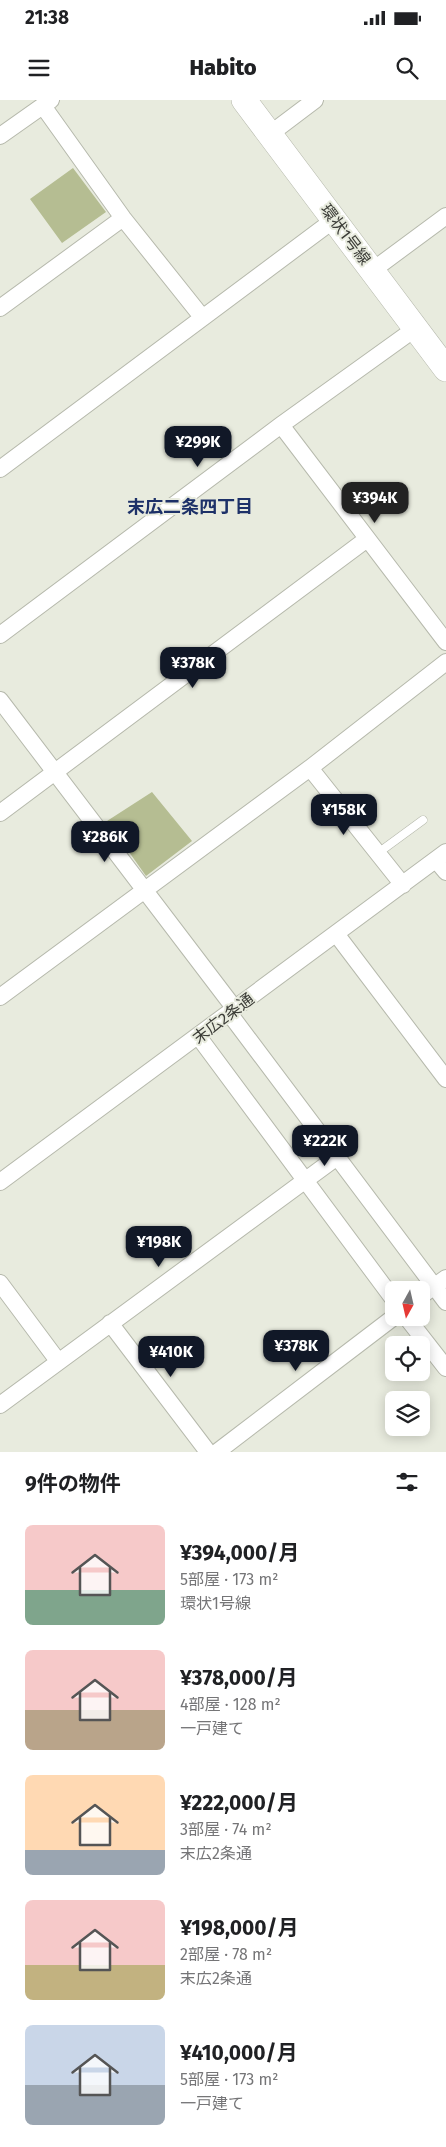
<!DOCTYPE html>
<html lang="ja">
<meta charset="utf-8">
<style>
:root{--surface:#fff;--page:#f6f6f6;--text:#202124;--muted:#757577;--accent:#111827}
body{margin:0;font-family:"Fira Sans","Noto Sans JP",sans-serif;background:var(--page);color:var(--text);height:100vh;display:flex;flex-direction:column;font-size:19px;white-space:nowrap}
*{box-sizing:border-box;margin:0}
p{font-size:16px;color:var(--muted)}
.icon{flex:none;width:28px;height:28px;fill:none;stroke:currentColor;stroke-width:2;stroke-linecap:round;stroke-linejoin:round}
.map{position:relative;height:1352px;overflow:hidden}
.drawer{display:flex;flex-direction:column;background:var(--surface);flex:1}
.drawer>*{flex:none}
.needle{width:32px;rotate:188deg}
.fabs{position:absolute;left:385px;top:1181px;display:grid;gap:10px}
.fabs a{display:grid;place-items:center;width:45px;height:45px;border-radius:8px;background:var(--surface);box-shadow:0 2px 12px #0003;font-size:25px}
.price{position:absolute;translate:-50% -42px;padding:0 11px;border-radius:10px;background:var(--accent);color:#fff;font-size:16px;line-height:32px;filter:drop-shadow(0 1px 2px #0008)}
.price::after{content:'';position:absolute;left:50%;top:30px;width:15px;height:11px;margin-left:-8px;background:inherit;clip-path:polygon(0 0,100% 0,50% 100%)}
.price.current{background:#222;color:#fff}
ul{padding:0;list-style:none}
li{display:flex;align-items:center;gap:15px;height:125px;padding:0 25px}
li span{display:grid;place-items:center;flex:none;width:140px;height:100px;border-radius:8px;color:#555}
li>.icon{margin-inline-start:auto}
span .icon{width:60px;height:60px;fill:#fffc;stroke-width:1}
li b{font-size:21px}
h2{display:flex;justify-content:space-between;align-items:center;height:60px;padding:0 25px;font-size:21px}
.status{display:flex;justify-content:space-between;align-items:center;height:35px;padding:0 25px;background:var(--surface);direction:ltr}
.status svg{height:14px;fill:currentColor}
header{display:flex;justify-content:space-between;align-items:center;height:65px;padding:0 25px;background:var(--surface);font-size:22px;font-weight:800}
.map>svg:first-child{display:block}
.green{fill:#b5bd92}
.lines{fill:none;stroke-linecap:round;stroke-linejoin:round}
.lane-casing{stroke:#b6b9ac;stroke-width:9}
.street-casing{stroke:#b6b9ac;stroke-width:18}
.primary-casing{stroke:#b6b9ac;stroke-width:26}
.lane{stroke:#fff;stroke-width:8}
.street{stroke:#fff;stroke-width:16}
.primary{stroke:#fff;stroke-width:25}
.labels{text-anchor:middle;stroke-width:4;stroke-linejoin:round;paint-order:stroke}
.street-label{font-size:16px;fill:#3b3c37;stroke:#e8ebde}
.neighbourhood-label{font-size:18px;font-weight:bold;fill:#1d3168;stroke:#e8ebde}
</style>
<div class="status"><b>21:38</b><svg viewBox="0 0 49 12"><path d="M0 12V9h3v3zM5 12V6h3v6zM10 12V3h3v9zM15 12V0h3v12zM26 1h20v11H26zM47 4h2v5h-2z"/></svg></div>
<header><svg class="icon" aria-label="menu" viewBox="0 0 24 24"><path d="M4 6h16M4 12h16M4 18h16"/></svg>Habito<svg class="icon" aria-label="search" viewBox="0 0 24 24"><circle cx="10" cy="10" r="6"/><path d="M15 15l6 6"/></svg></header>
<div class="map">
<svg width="446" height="1352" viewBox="0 0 446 1352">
<rect width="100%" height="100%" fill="#e8ebde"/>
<path class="green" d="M73 68 106 112 62 143 30 99Z
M152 692 192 741 146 776 107 721Z"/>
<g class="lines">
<g class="lane-casing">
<path id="lane" d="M378 753 423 720"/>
</g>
<g class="street-casing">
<path id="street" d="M43 6 123 118 202 217
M270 34 315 0
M0 36 51 0
M373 170 446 116
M0 208 123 118
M281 325 446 542
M0 369 335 119
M0 535 281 325 416 228
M0 600 235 909
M310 668 403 785
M0 713 367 439
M436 760 446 772
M337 835 446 979
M0 897 310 668 446 562
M229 913 446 1202
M198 936 394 1200
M0 1082 446 752
M0 1183 58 1261
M421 1196 446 1178
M407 1218 446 1268
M110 1223 208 1352
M0 1305 337 1057
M217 1352 394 1217"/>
</g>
<g class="primary-casing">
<path id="primary" d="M244 0 446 269"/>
</g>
<use href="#lane" class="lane"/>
<use href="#street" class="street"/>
<use href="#primary" class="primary"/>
</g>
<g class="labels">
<g class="street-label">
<text transform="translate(346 134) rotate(53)" y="6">環状1号線</text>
<text transform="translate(223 918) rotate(-37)" y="6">末広2条通</text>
</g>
<g class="neighbourhood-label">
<text x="190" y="413">末広二条四丁目</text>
</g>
</g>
</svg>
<div class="fabs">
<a><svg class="needle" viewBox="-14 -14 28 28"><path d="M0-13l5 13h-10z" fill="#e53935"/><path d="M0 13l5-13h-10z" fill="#757577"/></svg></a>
<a><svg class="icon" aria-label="locate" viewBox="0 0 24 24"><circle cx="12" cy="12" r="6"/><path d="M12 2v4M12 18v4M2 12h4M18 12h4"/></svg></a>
<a><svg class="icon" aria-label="layers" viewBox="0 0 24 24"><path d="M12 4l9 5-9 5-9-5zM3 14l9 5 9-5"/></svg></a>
</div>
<b class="price" style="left:198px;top:368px">¥299K</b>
<b class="price current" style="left:375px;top:424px">¥394K</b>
<b class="price" style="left:193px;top:589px">¥378K</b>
<b class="price" style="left:344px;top:736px">¥158K</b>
<b class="price" style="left:105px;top:763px">¥286K</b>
<b class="price" style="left:325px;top:1067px">¥222K</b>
<b class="price" style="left:159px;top:1168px">¥198K</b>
<b class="price" style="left:296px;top:1272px">¥378K</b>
<b class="price" style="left:171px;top:1278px">¥410K</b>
</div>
<section class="drawer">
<h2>9件の物件<svg class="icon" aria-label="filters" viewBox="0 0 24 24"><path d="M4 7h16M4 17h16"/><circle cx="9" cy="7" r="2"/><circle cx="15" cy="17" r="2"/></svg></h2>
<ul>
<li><span style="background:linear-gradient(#f6c9c9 65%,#7fa58c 0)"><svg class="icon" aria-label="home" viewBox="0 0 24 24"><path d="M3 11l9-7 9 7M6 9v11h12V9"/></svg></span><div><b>¥394,000/月</b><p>5部屋 · 173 m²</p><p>環状1号線</p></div></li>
<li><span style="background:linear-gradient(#f6c9c9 60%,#b9a48a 0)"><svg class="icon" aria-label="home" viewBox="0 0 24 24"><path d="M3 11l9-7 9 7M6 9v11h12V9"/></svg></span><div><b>¥378,000/月</b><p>4部屋 · 128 m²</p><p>一戸建て</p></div></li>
<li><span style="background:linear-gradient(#ffd9b3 75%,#9aa5b1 0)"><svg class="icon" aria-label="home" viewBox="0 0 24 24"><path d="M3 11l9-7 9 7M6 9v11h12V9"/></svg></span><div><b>¥222,000/月</b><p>3部屋 · 74 m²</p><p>末広2条通</p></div></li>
<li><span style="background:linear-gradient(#f6c9c9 65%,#c2b280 0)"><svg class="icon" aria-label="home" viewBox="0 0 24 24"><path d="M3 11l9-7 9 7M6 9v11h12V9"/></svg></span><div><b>¥198,000/月</b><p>2部屋 · 78 m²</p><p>末広2条通</p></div></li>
<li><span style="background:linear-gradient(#c9d6e8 60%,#9aa5b1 0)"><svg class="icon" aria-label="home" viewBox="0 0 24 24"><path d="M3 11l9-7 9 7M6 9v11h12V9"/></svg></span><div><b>¥410,000/月</b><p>5部屋 · 173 m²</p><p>一戸建て</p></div></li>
</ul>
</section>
